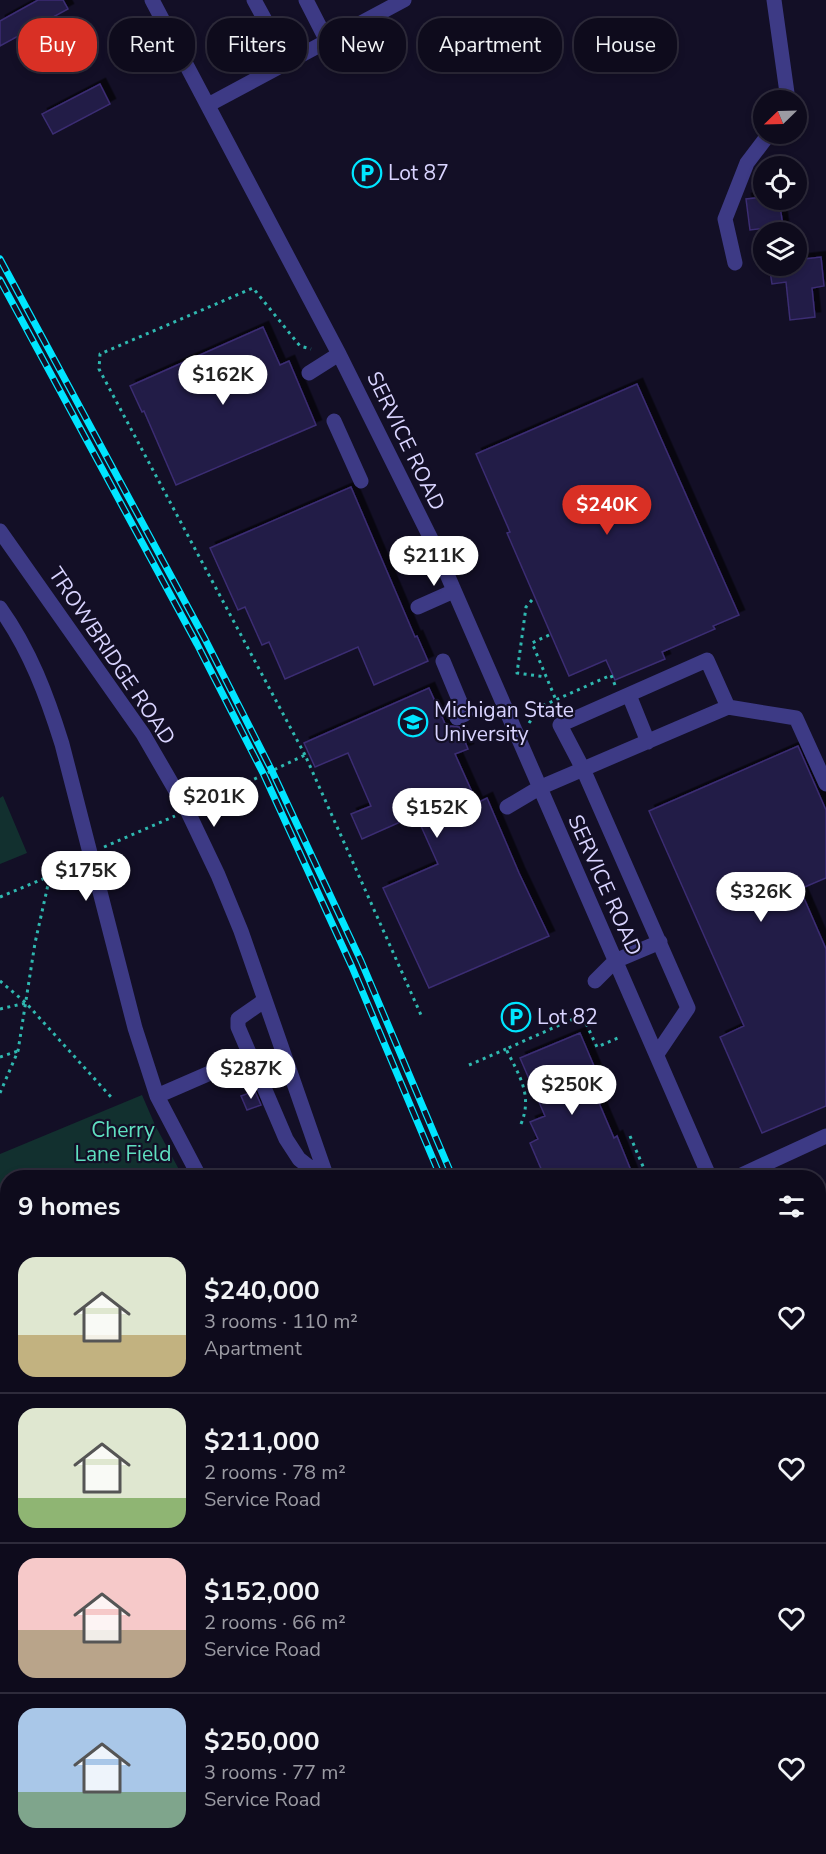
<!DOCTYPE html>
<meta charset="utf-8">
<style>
:root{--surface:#0e0b1c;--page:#1c1929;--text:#f1f3f6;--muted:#9b9ba3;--line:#2e2b3b;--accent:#d93025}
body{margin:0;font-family:"Nunito Sans",sans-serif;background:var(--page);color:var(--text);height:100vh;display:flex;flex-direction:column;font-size:22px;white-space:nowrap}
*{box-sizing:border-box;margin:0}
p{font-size:20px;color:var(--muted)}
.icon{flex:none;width:33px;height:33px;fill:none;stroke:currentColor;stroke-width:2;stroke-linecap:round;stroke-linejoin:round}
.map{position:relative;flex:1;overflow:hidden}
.sheet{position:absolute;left:0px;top:1170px;width:826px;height:684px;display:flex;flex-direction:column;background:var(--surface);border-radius:24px 24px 0 0;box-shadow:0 3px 9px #0003,0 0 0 2px var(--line)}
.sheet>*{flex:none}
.top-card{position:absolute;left:18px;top:18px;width:790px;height:54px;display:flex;gap:12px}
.needle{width:39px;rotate:247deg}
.buttons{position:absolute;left:753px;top:90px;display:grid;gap:12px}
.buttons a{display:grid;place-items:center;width:54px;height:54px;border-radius:50%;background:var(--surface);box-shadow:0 3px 9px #0003,0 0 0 2px var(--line);font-size:30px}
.price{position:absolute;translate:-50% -51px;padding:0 14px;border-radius:21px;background:#fff;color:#222;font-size:20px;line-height:39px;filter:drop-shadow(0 2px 3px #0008)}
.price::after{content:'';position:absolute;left:50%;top:36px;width:18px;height:14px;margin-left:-9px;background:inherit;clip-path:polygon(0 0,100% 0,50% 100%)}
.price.on{background:var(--accent);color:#fff}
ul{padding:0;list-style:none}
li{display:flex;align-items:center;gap:18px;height:150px;padding:0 18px}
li+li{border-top:2px solid var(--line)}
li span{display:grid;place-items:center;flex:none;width:168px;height:120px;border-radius:18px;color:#555}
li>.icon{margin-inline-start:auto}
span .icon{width:72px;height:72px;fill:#fffc;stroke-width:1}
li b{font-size:26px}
h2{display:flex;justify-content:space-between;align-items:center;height:72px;padding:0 18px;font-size:26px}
.tag{padding:0 21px;border-radius:24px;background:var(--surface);box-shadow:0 3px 9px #0003,0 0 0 2px var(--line);font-size:21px;line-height:54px}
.tag.on{background:var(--accent);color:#fff}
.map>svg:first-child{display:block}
.green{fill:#12302f}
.building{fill:#241b47;stroke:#3b2d73;stroke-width:1.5;filter:url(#shadow)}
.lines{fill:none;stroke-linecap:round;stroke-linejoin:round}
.path{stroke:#2fb8b0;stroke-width:3;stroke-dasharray:3 4.5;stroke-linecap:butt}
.minor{stroke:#3d3a85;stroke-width:15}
.rail-casing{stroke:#00e5ff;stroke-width:7}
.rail{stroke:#130f26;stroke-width:4.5;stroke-dasharray:14;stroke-linecap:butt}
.labels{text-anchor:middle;stroke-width:4.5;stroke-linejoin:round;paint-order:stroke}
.poi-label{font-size:21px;fill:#d9d4ff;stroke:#130f26;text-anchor:start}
.street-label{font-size:21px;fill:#d9d4ff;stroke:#130f26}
.park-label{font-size:21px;fill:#5fe0c0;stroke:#130f26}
</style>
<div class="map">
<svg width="826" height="1854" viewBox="0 0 826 1854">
<defs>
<filter id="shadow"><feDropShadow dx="5.5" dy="-5.5" stdDeviation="0" flood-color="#0009"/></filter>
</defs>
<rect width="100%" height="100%" fill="#130f26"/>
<path class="green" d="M3 796 27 853 0 864V798Z
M142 1095 155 1125 183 1177 8 1178V1836L0 1839V1154Z"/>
<path class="building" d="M38 0H63L68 9 0 46V21Z
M100 84 110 104 53 134 42 114Z
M764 197V200H779L783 226 750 230 746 199Z
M821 257 824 286 812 288 815 317 790 320 786 282 772 284 770 271 785 270V266H796V260Z
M263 327 280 365 289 361 316 425 176 485 144 411 142 412 130 386Z
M637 384 739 615 713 626 715 629 662 652 665 659 615 680 606 660 569 676 507 533 510 532 476 454Z
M351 487 415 637 417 636 428 661 374 685 358 647 285 679 269 642 262 645 245 607 238 610 210 548Z
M429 688 447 728 451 726 459 727 468 749 455 754 477 803 487 798 519 873 549 936 429 988 383 888 438 864 416 815 362 839 351 814 371 806 348 753 315 767 304 743Z
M798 746 826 810V878L800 889 826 949V1106L762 1133 720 1037 744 1026 649 811Z
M580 1033 597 1073 588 1077 614 1138 617 1136 634 1178H545L530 1143 538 1139 530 1122 545 1116 520 1058Z
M255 1091 261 1105 247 1110 241 1096Z"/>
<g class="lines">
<path class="path" d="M532 600 526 607 517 673 546 677
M549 635 532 643 556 700
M529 723 540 707 611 675 615 685
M490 741 502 736
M305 755 99 369 100 354 253 288 300 346 311 349
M200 805 305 755 421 1015
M104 847 175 816
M0 897 50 876
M0 981 26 1003 111 1097
M0 1009 26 1003
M0 1057 18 1051
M469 1065 506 1049
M0 1093 18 1051 35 943 50 876 76 860
M521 1124C533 1095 519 1075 506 1049L582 1015 597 1047 620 1037
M630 1136 648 1178
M672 1178 680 1174
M0 1244 8 1248
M0 1558H8"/>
<path class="minor" d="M152 0 339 354 436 549 710 1178
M254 0 288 62
M306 0 327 41
M774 0 788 100
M208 105 404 0
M735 263 725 219 747 163 769 134
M309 373 339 354
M334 421 361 481
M0 531 143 734 187 810 218 875 241 931 327 1178
M418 607 454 591
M0 608C30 650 47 696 62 744L135 1028 157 1096 200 1178
M443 661 465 714 457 718
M629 695 648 742
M507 807 539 788 728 707 796 718 826 784
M595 981 615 961 660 942
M265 1000 238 1019V1027L286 1139 299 1159 323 1178
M657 1054 688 1008 583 769 560 725 707 660 728 707
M157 1096 249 1056
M735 1178 826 1136
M819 1430 826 1446
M819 1519 826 1516
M819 1559 826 1556
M109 1846 116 1854
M424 1846 427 1854
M550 1846 553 1854
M679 1846 683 1854
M28 1854 46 1846
M136 1854 154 1846
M466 1854 472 1846
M567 1854 583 1846
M648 1854 666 1846"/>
<g class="rail-casing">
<path id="rail" d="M0 259 205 639 272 771 361 961 453 1178
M0 280 197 644 264 775 352 967 441 1178
M726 1846 729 1854
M737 1846 740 1854"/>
</g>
<use href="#rail" class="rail"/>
</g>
<defs>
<g id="parking-ring" transform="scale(1.5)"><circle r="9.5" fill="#130f26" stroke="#00e5ff" stroke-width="1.5"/><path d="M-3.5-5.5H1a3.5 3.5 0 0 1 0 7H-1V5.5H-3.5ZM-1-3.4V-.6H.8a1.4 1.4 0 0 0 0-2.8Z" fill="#00e5ff"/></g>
<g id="university-ring" transform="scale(1.5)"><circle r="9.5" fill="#130f26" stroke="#00e5ff" stroke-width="1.5"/><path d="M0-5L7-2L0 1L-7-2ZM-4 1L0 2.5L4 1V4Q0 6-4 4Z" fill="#00e5ff"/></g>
</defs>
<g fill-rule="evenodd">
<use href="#parking-ring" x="367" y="173"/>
<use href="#university-ring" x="413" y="722"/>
<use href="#parking-ring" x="516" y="1017"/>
</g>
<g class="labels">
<g class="poi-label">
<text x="388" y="180">Lot 87</text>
<text x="434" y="717">Michigan State<tspan x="434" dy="24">University</tspan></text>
<text x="537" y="1024">Lot 82</text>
</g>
<g class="street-label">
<text transform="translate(406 441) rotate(64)" y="7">SERVICE ROAD</text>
<text transform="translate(112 656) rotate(56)" y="7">TROWBRIDGE ROAD</text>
<text transform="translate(605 885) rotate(66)" y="7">SERVICE ROAD</text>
</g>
<g class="park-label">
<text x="123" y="1137">Cherry<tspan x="123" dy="24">Lane Field</tspan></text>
</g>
</g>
</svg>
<div class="buttons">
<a><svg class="needle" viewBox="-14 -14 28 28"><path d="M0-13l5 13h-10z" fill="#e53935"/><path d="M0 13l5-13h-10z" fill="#9b9ba3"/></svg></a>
<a><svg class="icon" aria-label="locate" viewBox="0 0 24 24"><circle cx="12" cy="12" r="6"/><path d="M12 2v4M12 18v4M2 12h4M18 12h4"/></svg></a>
<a><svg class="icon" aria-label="layers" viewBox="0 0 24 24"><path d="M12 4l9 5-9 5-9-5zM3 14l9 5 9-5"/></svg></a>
</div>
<b class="price" style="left:223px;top:406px">$162K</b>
<b class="price on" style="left:607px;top:536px">$240K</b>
<b class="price" style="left:434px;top:587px">$211K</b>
<b class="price" style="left:214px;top:828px">$201K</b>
<b class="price" style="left:437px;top:839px">$152K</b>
<b class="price" style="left:86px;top:902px">$175K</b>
<b class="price" style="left:761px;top:923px">$326K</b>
<b class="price" style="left:251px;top:1100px">$287K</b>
<b class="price" style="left:572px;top:1116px">$250K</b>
<div class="top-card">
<a class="tag on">Buy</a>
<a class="tag">Rent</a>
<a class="tag">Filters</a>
<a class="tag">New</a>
<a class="tag">Apartment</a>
<a class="tag">House</a>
</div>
<section class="sheet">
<h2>9 homes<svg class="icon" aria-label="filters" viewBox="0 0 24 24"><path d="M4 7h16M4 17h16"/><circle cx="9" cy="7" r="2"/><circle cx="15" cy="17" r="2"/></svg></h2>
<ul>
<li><span style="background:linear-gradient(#dfe7d0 65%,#c2b280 0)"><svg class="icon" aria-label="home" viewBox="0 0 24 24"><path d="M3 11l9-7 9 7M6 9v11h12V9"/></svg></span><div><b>$240,000</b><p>3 rooms · 110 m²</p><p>Apartment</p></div><svg class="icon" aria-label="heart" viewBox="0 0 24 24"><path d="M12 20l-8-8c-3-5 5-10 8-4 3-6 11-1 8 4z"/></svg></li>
<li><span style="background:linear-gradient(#dfe7d0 75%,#8fb573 0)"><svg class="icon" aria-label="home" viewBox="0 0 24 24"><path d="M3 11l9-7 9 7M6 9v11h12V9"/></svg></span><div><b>$211,000</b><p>2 rooms · 78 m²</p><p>Service Road</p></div><svg class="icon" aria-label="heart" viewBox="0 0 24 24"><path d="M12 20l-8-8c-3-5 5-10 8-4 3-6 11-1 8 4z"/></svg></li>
<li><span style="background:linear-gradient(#f6c9c9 60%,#b9a48a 0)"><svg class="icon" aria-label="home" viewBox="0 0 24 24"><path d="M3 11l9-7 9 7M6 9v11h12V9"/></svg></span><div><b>$152,000</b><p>2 rooms · 66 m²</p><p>Service Road</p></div><svg class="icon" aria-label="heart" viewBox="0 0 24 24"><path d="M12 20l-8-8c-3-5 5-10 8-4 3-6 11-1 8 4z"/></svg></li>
<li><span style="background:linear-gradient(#a9c7e8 70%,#7fa58c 0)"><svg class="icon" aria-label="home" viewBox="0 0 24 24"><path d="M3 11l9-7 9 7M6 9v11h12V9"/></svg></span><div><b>$250,000</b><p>3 rooms · 77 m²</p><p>Service Road</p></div><svg class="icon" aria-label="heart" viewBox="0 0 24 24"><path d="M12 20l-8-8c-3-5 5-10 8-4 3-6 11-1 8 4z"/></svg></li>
</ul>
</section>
</div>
